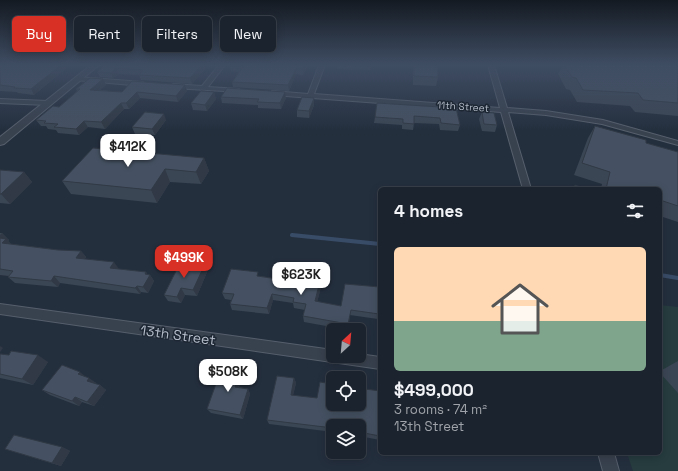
<!DOCTYPE html>
<meta charset="utf-8">
<style>
:root{--surface:#1b232e;--page:#282f3a;--text:#f1f3f6;--muted:#a0a4aa;--line:#39404a;--accent:#d93025}
body{margin:0;font-family:"Space Grotesk",sans-serif;background:var(--page);color:var(--text);height:100vh;display:flex;flex-direction:column;font-size:15px;white-space:nowrap}
*{box-sizing:border-box;margin:0}
p{font-size:13px;color:var(--muted)}
.icon{flex:none;width:22px;height:22px;fill:none;stroke:currentColor;stroke-width:2;stroke-linecap:round;stroke-linejoin:round}
.map{position:relative;flex:1;overflow:hidden}
.details{position:absolute;left:378px;top:187px;width:284px;height:268px;display:flex;flex-direction:column;background:var(--surface);border-radius:6px;box-shadow:0 2px 10px #0003,0 0 0 1px var(--line)}
.details>*{flex:none}
.guide{position:absolute;left:12px;top:16px;width:306px;height:36px;display:flex;gap:8px}
.needle{width:26px;rotate:26deg}
.tools{position:absolute;left:326px;top:323px;display:grid;gap:8px}
.tools a{display:grid;place-items:center;width:40px;height:40px;border-radius:6px;background:var(--surface);box-shadow:0 2px 10px #0003,0 0 0 1px var(--line);font-size:20px}
.price{position:absolute;translate:-50% -34px;padding:0 9px;border-radius:8px;background:#fff;color:#222;font-size:13px;line-height:26px;filter:drop-shadow(0 1px 2px #0008)}
.price::after{content:'';position:absolute;left:50%;top:24px;width:12px;height:9px;margin-left:-6px;background:inherit;clip-path:polygon(0 0,100% 0,50% 100%)}
.price.selected{background:var(--accent);color:#fff}
ul{padding:0;list-style:none}
li{display:grid;align-content:center;gap:8px;height:212px;padding:0 16px}
li span{display:grid;place-items:center;height:124px;border-radius:6px;color:#555}
li>.icon{margin-inline-start:auto}
span .icon{width:72px;height:72px;fill:#fffc;stroke-width:1}
li b{font-size:17px}
h2{display:flex;justify-content:space-between;align-items:center;height:48px;padding:0 16px;font-size:17px}
.tag{padding:0 14px;border-radius:6px;background:var(--surface);box-shadow:0 2px 10px #0003,0 0 0 1px var(--line);font-size:14px;line-height:36px}
.tag.selected{background:var(--accent);color:#fff}
.map>svg:first-child{display:block}
.green{fill:#263c3f}
.lines{fill:none;stroke-linecap:round;stroke-linejoin:round}
.stream{stroke:#394c67;stroke-width:4}
.minor-casing{stroke:#565f6c;stroke-width:2}
.tertiary-casing{stroke:#565f6c;stroke-width:2}
.minor{fill:#38414e;fill-rule:evenodd}
.tertiary{fill:#38414e;fill-rule:evenodd}
.wall{fill:#3b4654}
.shaded-wall{fill:#303945}
.building{fill:#455162;stroke:#303945}
.labels{text-anchor:middle;stroke-width:3;stroke-linejoin:round;paint-order:stroke}
.far-street-label{font-size:10px;fill:#b4bcc9;stroke:#1d2633}
.near-street-label{font-size:14px;fill:#b4bcc9;stroke:#1d2633}
</style>
<div class="map">
<svg width="678" height="471" viewBox="0 0 678 471">
<rect width="100%" height="100%" fill="#242f3e"/>
<path class="green" d="M660 305 678 307V471H633L627 453H660Z"/>
<g class="lines">
<path class="stream" d="M292 235 380 244
M660 275 678 278"/>
<g class="minor-casing">
<path id="minor" d="M219 65H225L208 87 239 89 242 91 241 92 173 88 170 86 173 84 202 86Z
M319 65H325L314 94 500 108 488 65H494L507 108 546 111 603 120 678 141V145L602 124 546 115 508 112 531 189H523L501 112 272 95 269 93 272 91 308 94Z
M77 77 143 82 146 84 143 86 75 80V78Z
M0 99 48 101 51 103 48 105 0 103Z
M0 304 333 350V356H359V354L380 357V369L0 314Z
M598 453H614L619 471H603Z"/>
</g>
<g class="tertiary-casing">
<path id="tertiary" d="M91 65H99L4 144 0 145V137Z"/>
</g>
<use href="#minor" class="minor"/>
<use href="#tertiary" class="tertiary"/>
</g>
<path class="wall" d="M0 65H70L34 95 18 93 17 92 0 91Z
M104 65H208L192 84 141 80 139 75 119 74 113 78 100 77 97 72 102 68 101 67Z
M308 65 303 75 296 74 289 91 233 87 232 82 239 72 231 71 230 66Z
M337 65H371L370 70 337 69Z
M413 65H437L438 77 436 86 413 85Z
M563 65H678V116L635 112 630 106 577 102 570 90 566 89 558 74Z
M103 79 106 85 100 90 122 92 185 85 187 91 178 102 140 98 129 109H124L105 129 88 127 79 135 58 133 56 130 48 129 46 126H41L36 120 59 107 77 91 76 89Z
M214 92 216 99 207 111 193 110 191 103Z
M221 97 286 98 281 109 258 108V105L222 103Z
M314 98V105L309 118 297 117V110Z
M456 108 460 125 458 131 440 130 439 124 414 123 413 130 402 129V125L374 123 375 117Z
M482 112 497 125 495 132 482 131 479 119Z
M166 120 155 135 135 134 132 127Z
M595 126 646 143 678 152V222L660 216V189H601L602 184 574 175 588 138Z
M204 158 209 171 201 184 170 182 157 203 71 194 62 181Z
M0 170 24 172 32 182 10 204 0 203Z
M0 233H2L9 240 8 241 11 244 58 250 81 251 86 257 85 259 119 269 146 272 147 274 150 275 154 281 148 293 141 292 140 294 60 283 58 287 15 283 8 277 9 276 0 275Z
M204 266 207 272 197 296 185 295 181 303 168 301 164 295Z
M260 276 321 287 317 302 341 306 380 287V323L378 322V319L350 315 348 330 304 322 303 316 305 310 294 308 293 303 273 300 269 314 232 310 230 304 231 300 225 299 222 293Z
M0 354 48 362 33 385 0 378Z
M678 361V393L660 373V371Z
M240 370 243 375 239 387 248 389 250 394 243 419 211 413 207 409Z
M86 377 96 383 95 384 100 385 106 390 94 406 82 402 79 406 50 395 42 390Z
M294 378 296 383 293 395 333 404 363 407 365 389 380 391V440L359 436V426H333V432L269 424 267 420Z
M62 447 70 451 61 466 5 449Z"/>
<path class="shaded-wall" d="M61 65H70L34 95 31 89Z
M202 65H208L192 84 190 78Z
M305 65H308L303 75V69Z
M116 68 119 74 113 78 111 73Z
M296 69V74L289 91 288 85Z
M103 79 106 85 94 96 90 90Z
M185 85 187 91 178 102 176 96Z
M137 92 140 98 129 109 126 103Z
M214 92 216 99 207 111 205 105Z
M285 92 286 98 281 109 280 103Z
M314 98V105L309 118V111Z
M121 103 124 109 105 129 101 122Z
M164 114 166 120 155 135 152 129Z
M84 121 88 127 79 135 76 129Z
M204 158 209 171 201 184 196 172Z
M165 169 170 182 157 203 151 190Z
M24 172 32 182 10 204 1 194Z
M2 233 9 240 8 241 12 245 9 249 0 240V235Z
M81 251 86 257 82 264 76 258Z
M114 262 119 269 115 275 110 268Z
M204 266 207 272 197 296 193 290Z
M146 272 149 277 150 275 154 281 148 293 143 287 145 274Z
M54 276 60 283 58 287 51 281Z
M320 281 321 287 316 307 315 301Z
M137 286 141 292 140 294 135 288Z
M181 288 185 295 181 303 177 297Z
M272 294 273 300 269 314 267 308Z
M351 310 350 315 348 330V324Z
M0 346 3 348 0 352Z
M38 355 48 362 33 385 22 379Z
M240 370 243 375 237 391 235 387Z
M80 372 86 377 78 374Z
M89 378 96 383 94 385 87 381Z
M294 378 296 383 292 399 291 395Z
M100 385 106 390 94 406 87 402Z
M248 389 250 394 243 419 240 415Z
M75 397 82 402 79 406 72 401Z
M62 447 70 451 61 466 52 463Z"/>
<path class="building" d="M0 65H61L31 89 14 88 15 87 0 85Z
M104 65H202L190 78 139 75 143 70 116 68 111 73 97 72 103 67H101Z
M231 65H305L303 69H296L288 85 232 82 243 67 230 66Z
M414 65H437L438 77 414 76Z
M564 65H678V103L643 100 638 93 583 90 576 78 572 77Z
M90 78 103 79 90 90 122 92 132 81 185 85 176 96 137 92 126 103H121L101 122 84 121 76 129 54 127 58 124 44 123 46 121 36 120 53 106 59 107 80 89H76Z
M227 88 285 92 280 103 257 102 259 99 221 97Z
M201 91 214 92 205 105 191 103Z
M302 97 314 98 309 111 297 110Z
M377 103 456 108 460 125 441 123 440 118 414 116V124L403 123V119L375 117Z
M145 112 164 114 152 129 132 127Z
M482 112 494 113 497 125 484 124Z
M595 126 646 140V143L678 152V206L660 200V189H606L610 172 582 163Z
M93 148 204 158 196 172 165 169 151 190 62 181Z
M0 170 24 172 1 194H0Z
M575 185 586 189H574Z
M0 238 6 239 2 243 58 250 81 251 76 258 114 262 110 268 146 272 145 274 150 275 143 287 137 286 135 288 54 276 51 281 8 277 13 271 0 269Z
M180 263 204 266 193 290 181 288 177 297 164 295Z
M231 269 258 272 257 276 299 282 300 278 320 281 315 301 341 306 345 284 380 287V317L379 316V314L351 310 348 324 303 316 306 304 293 302 294 298 272 294 267 308 230 304 234 294 222 293Z
M11 351 38 355 22 379 0 374V354L9 355Z
M62 365 80 372 78 374 89 378 87 381 100 385 87 402 75 397 72 401 42 390Z
M222 367 240 370 235 387 248 389 240 415 207 409Z
M277 376 294 378 291 395 317 398 320 382 333 384V404H341L364 407 365 389 380 391V436L359 432V426H333V428L267 420Z
M14 435 62 447 52 463 5 449Z"/>
<linearGradient id="sky" x2="0" y2="1"><stop stop-color="#141a22"/><stop offset="0.5" stop-color="#3f4d63"/><stop offset="1" stop-color="#3f4d63" stop-opacity="0"/></linearGradient>
<rect width="678" height="130" fill="url(#sky)"/>
<g class="labels">
<g class="far-street-label">
<text transform="translate(463 106) rotate(4)" y="4">11th Street</text>
</g>
<g class="near-street-label">
<text transform="translate(178 335) rotate(8)" y="5">13th Street</text>
</g>
</g>
</svg>
<div class="tools">
<a><svg class="needle" viewBox="-14 -14 28 28"><path d="M0-13l5 13h-10z" fill="#e53935"/><path d="M0 13l5-13h-10z" fill="#a0a4aa"/></svg></a>
<a><svg class="icon" aria-label="locate" viewBox="0 0 24 24"><circle cx="12" cy="12" r="6"/><path d="M12 2v4M12 18v4M2 12h4M18 12h4"/></svg></a>
<a><svg class="icon" aria-label="layers" viewBox="0 0 24 24"><path d="M12 4l9 5-9 5-9-5zM3 14l9 5 9-5"/></svg></a>
</div>
<b class="price" style="left:128px;top:168px">$412K</b>
<b class="price selected" style="left:184px;top:279px">$499K</b>
<b class="price" style="left:301px;top:296px">$623K</b>
<b class="price" style="left:228px;top:393px">$508K</b>
<div class="guide">
<a class="tag selected">Buy</a>
<a class="tag">Rent</a>
<a class="tag">Filters</a>
<a class="tag">New</a>
</div>
<section class="details">
<h2>4 homes<svg class="icon" aria-label="filters" viewBox="0 0 24 24"><path d="M4 7h16M4 17h16"/><circle cx="9" cy="7" r="2"/><circle cx="15" cy="17" r="2"/></svg></h2>
<ul>
<li><span style="background:linear-gradient(#ffd9b3 60%,#7fa58c 0)"><svg class="icon" aria-label="home" viewBox="0 0 24 24"><path d="M3 11l9-7 9 7M6 9v11h12V9"/></svg></span><div><b>$499,000</b><p>3 rooms · 74 m²</p><p>13th Street</p></div></li>
</ul>
</section>
</div>
